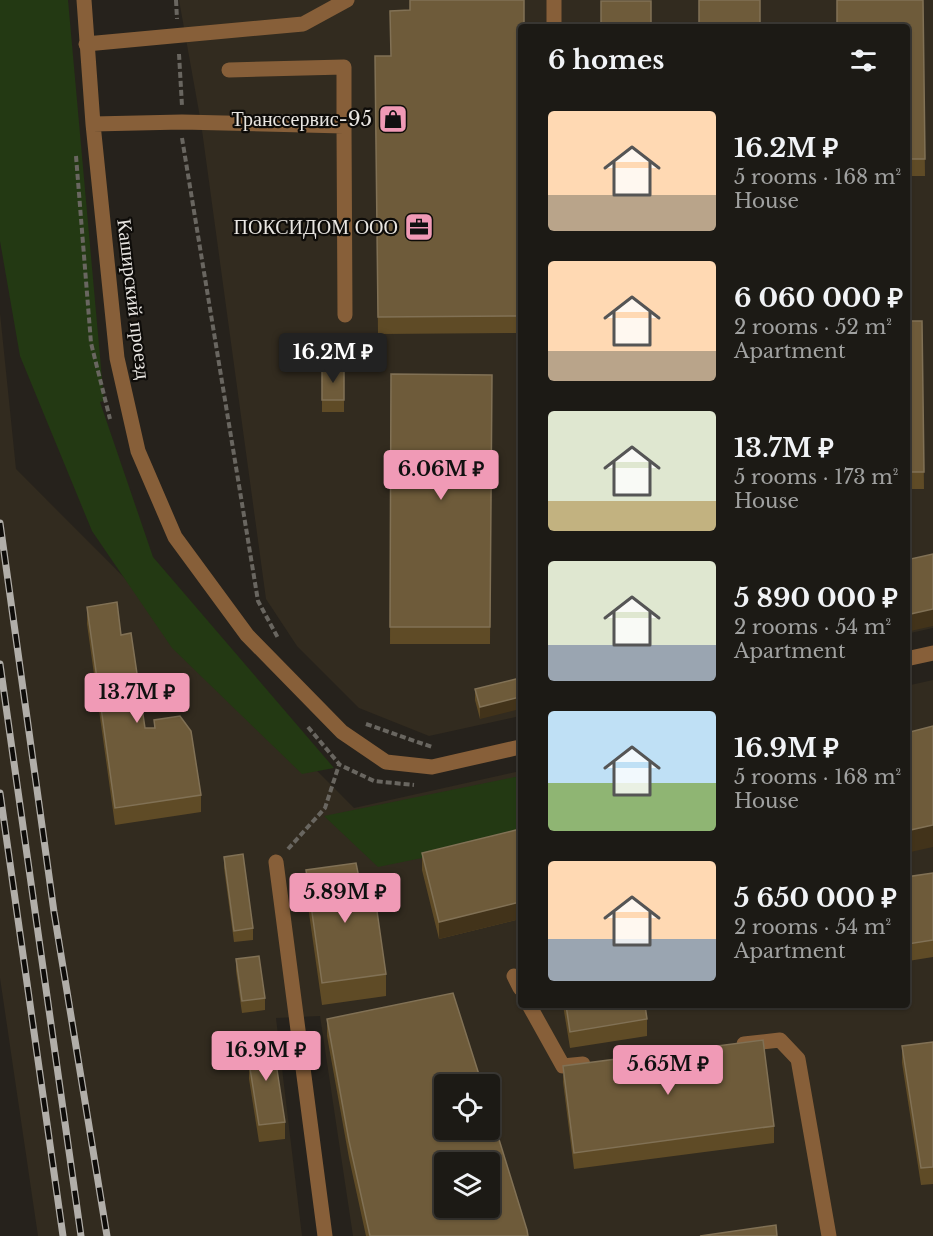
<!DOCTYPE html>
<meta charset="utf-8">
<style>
:root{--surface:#1c1a15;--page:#292722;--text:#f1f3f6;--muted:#a0a1a0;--line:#3a3834;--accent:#f09ab6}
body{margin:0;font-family:"Libre Baskerville",serif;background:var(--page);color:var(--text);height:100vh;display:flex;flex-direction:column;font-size:22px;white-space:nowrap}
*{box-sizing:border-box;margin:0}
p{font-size:20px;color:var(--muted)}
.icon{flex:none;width:33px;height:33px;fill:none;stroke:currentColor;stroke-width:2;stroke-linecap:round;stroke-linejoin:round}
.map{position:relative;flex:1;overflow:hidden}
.side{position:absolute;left:518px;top:24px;width:392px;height:984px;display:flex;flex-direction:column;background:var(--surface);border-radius:6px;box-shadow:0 2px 4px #0004,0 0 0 2px var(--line)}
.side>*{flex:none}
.controls{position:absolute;left:434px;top:1074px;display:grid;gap:12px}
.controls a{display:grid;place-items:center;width:66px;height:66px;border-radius:6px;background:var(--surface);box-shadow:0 2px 4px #0004,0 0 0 2px var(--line);font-size:30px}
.price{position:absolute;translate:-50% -51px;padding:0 14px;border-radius:6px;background:var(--accent);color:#111;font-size:20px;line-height:39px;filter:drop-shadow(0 2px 3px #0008)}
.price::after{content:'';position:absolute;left:50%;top:36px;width:18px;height:14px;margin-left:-9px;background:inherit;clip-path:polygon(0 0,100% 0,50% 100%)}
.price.active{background:#222;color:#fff}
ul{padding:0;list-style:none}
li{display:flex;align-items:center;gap:18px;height:150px;padding:0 30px}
li span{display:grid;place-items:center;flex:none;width:168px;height:120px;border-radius:6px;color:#555}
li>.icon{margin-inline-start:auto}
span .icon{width:72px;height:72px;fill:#fffc;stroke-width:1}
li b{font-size:26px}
h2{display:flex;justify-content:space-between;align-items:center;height:72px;padding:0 30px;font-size:26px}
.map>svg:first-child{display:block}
.built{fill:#322b1f;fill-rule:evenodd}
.green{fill:#233913}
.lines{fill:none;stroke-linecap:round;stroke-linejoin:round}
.path{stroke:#696660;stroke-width:4;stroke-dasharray:6 3;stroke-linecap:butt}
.minor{stroke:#875f39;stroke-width:15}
.rail-casing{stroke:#b1aea9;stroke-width:7}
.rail{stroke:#0e0c09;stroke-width:4.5;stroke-dasharray:14;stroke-linecap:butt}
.wall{fill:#5f4b26}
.shaded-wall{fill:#42331a}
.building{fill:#6e5b3a;stroke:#817155;stroke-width:1.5;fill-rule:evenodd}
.labels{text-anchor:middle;stroke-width:4.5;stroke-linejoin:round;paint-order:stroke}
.poi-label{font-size:20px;fill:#e9e6e2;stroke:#0e0c09;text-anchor:end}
.street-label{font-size:20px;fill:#e9e6e2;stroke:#0e0c09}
</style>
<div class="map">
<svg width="933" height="1236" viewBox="0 0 933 1236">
<rect width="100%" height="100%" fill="#26221c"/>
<path class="built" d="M179 0H933V628L906 634V27H520V716L429 736 359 708 297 646 266 599 201 123Z
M0 313 16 469 354 808 520 771V1005H906V686L933 680V1236H353L320 1016 276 1018 302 1236H38L0 978ZM444 1084H489V1130H444ZM444 1162H489V1208H444Z"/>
<path class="green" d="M0 0H68L104 401 100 402 153 557 334 768 302 774 172 648 92 531 20 356 0 241Z
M520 776V838L378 867 324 816Z"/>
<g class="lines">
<path class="path" d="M176 0 177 19
M179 54 182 106
M182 138 258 601 278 638
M76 156 91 343 110 419
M366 724 432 747
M308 727 340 765 374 781 414 785
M288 849 325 808 339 765"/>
<path class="minor" d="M84 0 93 124 117 358 138 451 175 537 247 635 342 732 386 762 432 767 520 747
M554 27V0
M86 44 303 24 347 0
M93 124 182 122 344 126V67L229 70
M344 126 345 315
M906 659 933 653
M276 862 325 1236
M514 976 520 988
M529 1005 563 1066 583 1064
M744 1044 780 1040 798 1059 829 1236"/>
<g class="rail-casing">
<path id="rail" d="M0 523 54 912 107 1236
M0 664 81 1236
M0 793 63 1236"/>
</g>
<use href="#rail" class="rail"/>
</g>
<path class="wall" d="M923 0 925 176H906V27Z
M520 27V333L378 334 375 56H391Z
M906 321H922L924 489H906Z
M322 369H344V412H322Z
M391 374 492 375 490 644H390Z
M87 607 121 635 145 728H154V720L201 795V812L115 825 87 624Z
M520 678 480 719 475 700V689Z
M520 829V919L439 939 422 870V853Z
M224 857 253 928V940L234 942 224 868Z
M306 870 359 878 386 974V996L322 1005 306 892Z
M933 873V957L908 961 906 946V877Z
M236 959 265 998V1010L242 1013 236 971Z
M563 1005H645L647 1019V1036L570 1048Z
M327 1019 528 1236H366L349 1158 327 1036Z
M933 1042V1184L921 1185 902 1063V1046Z
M249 1051 285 1122V1139L259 1142 249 1079Z
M563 1066 774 1126V1143L574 1169 563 1082Z"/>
<path class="shaded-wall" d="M933 609V626L906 632V615Z
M520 697V709L480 719V707Z
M933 825V847L906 853V831Z
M520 902V919L439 939V922Z"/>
<path class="building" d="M410 0H524V27H520V316L378 317 375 56H391L390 11 410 10Z
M699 0H760V27H699Z
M837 0H923L925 159H906V27H837Z
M601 1H651V27H601Z
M906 321H922L924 472H906Z
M322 369H344V400H322Z
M391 374 492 375 490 627H390Z
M933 554V609L906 615V560Z
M117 602 121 635 131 633 145 728H155L154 720 180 716 191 731 201 795 115 808 87 607Z
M520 678V697L480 707 475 689Z
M933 726V825L906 831V733Z
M520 829V902L439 922 422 853Z
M243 854 253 928 234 931 224 857Z
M356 863 359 878 372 876 386 974 322 983 306 870Z
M933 873V940L908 944 906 929V877Z
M259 956 265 998 242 1001 236 959Z
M453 993 482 1084H444V1130H489V1107L527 1230 528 1236H370L349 1141 327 1019ZM444 1162H489V1208H444Z
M566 1005H645L647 1019 570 1032Z
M272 1037 285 1122 259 1125 249 1062V1051L254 1040Z
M763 1040 774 1126 574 1153 563 1066Z
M933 1042V1167L921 1168 902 1046Z
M776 1225 777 1236H700Z"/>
<defs>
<g id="shop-square" transform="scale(1.5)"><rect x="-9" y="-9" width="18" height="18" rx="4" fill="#f09ab6" stroke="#0e0c09"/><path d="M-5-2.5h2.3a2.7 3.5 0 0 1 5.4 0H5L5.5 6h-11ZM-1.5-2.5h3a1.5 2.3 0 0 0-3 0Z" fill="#111"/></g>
<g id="office-square" transform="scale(1.5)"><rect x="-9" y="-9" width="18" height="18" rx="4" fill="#f09ab6" stroke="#0e0c09"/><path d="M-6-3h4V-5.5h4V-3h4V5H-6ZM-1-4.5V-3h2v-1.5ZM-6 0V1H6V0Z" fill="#111"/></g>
</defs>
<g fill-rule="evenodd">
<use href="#shop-square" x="393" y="119"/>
<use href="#office-square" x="419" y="227"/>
</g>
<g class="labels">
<g class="poi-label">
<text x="372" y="126">Транссервис-95</text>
<text x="398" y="234">ПОКСИДОМ ООО</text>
</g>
<g class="street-label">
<text transform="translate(134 299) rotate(83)" y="7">Каширский проезд</text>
</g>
</g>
</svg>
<div class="controls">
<a><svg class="icon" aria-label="locate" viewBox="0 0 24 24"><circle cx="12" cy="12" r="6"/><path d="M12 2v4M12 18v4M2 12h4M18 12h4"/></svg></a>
<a><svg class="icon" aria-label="layers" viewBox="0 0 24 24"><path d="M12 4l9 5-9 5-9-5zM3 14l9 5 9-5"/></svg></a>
</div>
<b class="price active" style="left:333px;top:384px">16.2M ₽</b>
<b class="price" style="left:441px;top:501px">6.06M ₽</b>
<b class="price" style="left:137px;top:724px">13.7M ₽</b>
<b class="price" style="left:345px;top:924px">5.89M ₽</b>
<b class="price" style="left:266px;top:1082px">16.9M ₽</b>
<b class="price" style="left:668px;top:1096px">5.65M ₽</b>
<section class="side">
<h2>6 homes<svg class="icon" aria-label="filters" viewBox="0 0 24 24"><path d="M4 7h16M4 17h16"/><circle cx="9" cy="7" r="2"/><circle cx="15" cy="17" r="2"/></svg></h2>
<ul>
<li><span style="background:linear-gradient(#ffd9b3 70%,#b9a48a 0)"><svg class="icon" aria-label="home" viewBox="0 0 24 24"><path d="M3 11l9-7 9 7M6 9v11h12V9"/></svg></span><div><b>16.2M ₽</b><p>5 rooms · 168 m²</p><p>House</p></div></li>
<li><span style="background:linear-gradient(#ffd9b3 75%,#b9a48a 0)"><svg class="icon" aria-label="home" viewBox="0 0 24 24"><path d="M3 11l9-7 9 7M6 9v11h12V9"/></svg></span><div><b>6 060 000 ₽</b><p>2 rooms · 52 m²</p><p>Apartment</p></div></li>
<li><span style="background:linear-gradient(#dfe7d0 75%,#c2b280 0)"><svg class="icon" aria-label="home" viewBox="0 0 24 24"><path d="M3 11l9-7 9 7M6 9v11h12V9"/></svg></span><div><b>13.7M ₽</b><p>5 rooms · 173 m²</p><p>House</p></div></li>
<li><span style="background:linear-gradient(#dfe7d0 70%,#9aa5b1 0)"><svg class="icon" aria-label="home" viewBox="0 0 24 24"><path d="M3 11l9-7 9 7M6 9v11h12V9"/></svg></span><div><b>5 890 000 ₽</b><p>2 rooms · 54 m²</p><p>Apartment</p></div></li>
<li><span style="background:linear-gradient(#bfe0f5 60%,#8fb573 0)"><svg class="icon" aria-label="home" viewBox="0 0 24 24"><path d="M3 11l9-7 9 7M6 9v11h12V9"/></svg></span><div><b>16.9M ₽</b><p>5 rooms · 168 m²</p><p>House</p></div></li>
<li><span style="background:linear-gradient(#ffd9b3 65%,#9aa5b1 0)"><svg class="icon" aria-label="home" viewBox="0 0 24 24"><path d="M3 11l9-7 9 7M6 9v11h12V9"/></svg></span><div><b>5 650 000 ₽</b><p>2 rooms · 54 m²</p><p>Apartment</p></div></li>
</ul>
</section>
</div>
